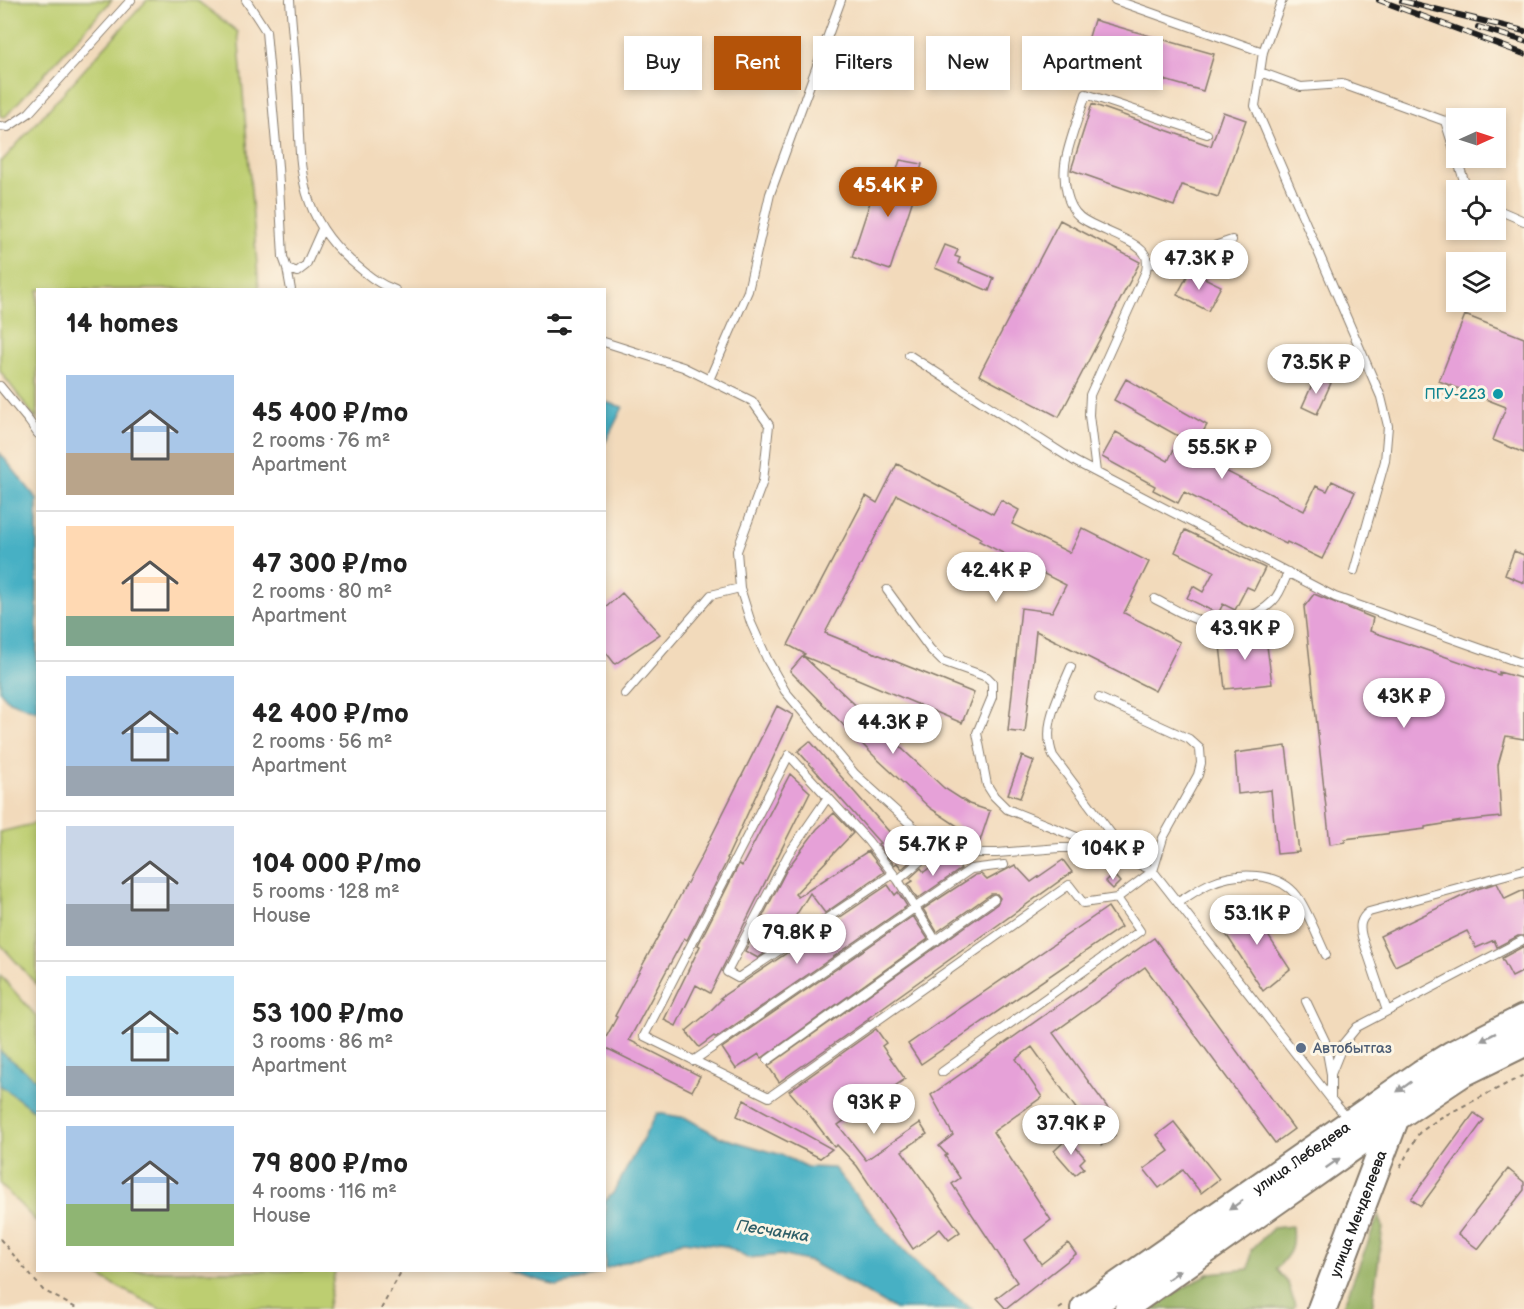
<!DOCTYPE html>
<meta charset="utf-8">
<style>
:root{--surface:#fff;--page:#f2f2f2;--text:#222;--muted:#767676;--line:#e0e0e0;--accent:#b45309}
body{margin:0;font-family:"Balsamiq Sans",sans-serif;background:var(--page);color:var(--text);height:100vh;display:flex;flex-direction:column;font-size:22px;white-space:nowrap}
*{box-sizing:border-box;margin:0}
p{font-size:20px;color:var(--muted)}
.icon{flex:none;width:33px;height:33px;fill:none;stroke:currentColor;stroke-width:2;stroke-linecap:round;stroke-linejoin:round}
.map{position:relative;flex:1;overflow:hidden}
.side{position:absolute;left:36px;top:288px;width:570px;height:984px;display:flex;flex-direction:column;background:var(--surface);border-radius:0px;box-shadow:0 3px 9px #0003}
.side>*{flex:none}
.hud{position:absolute;left:624px;top:36px;width:570px;height:54px;display:flex;gap:12px}
.needle{width:39px;rotate:87deg}
.tools{position:absolute;left:1446px;top:108px;display:grid;gap:12px}
.tools a{display:grid;place-items:center;width:60px;height:60px;border-radius:0px;background:var(--surface);box-shadow:0 3px 9px #0003;font-size:30px}
.price{position:absolute;translate:-50% -51px;padding:0 14px;border-radius:21px;background:#fff;color:#222;font-size:20px;line-height:39px;filter:drop-shadow(0 2px 3px #0008)}
.price::after{content:'';position:absolute;left:50%;top:36px;width:18px;height:14px;margin-left:-9px;background:inherit;clip-path:polygon(0 0,100% 0,50% 100%)}
.price.on{background:var(--accent);color:#fff}
ul{padding:0;list-style:none}
li{display:flex;align-items:center;gap:18px;height:150px;padding:0 30px}
li+li{border-top:2px solid var(--line)}
li span{display:grid;place-items:center;flex:none;width:168px;height:120px;border-radius:0px;color:#555}
li>.icon{margin-inline-start:auto}
span .icon{width:72px;height:72px;fill:#fffc;stroke-width:1}
li b{font-size:26px}
h2{display:flex;justify-content:space-between;align-items:center;height:72px;padding:0 30px;font-size:26px}
.tag{padding:0 21px;border-radius:0px;background:var(--surface);box-shadow:0 3px 9px #0003;font-size:21px;line-height:54px}
.tag.on{background:var(--accent);color:#fff}
.map>svg:first-child{display:block}
.green{fill:#bdce71;stroke:#6c7546;stroke-width:1.5}
.forest{fill:#96b163;stroke:#596640;stroke-width:1.5}
.water{fill:#46b0c4;stroke:#316670;stroke-width:1.5}
.building{fill:#e6a1d8}
.lines{fill:none;stroke-linecap:round;stroke-linejoin:round}
.lane-casing{stroke:#877b6c;stroke-width:10}
.secondary-casing{stroke:#877b6c;stroke-width:26}
.highway-casing{stroke:#877b6c;stroke-width:32}
.path{stroke:#877b6c;stroke-width:2;stroke-dasharray:4.5 4.5;stroke-linecap:butt}
.lane{stroke:#fff;stroke-width:8}
.secondary{stroke:#fff;stroke-width:22}
.highway{stroke:#fff;stroke-width:28}
.rail-casing{stroke:#1c1c1c;stroke-width:6}
.rail{stroke:#fcf5e5;stroke-width:4;stroke-dasharray:11;stroke-linecap:butt}
.oneway{fill:#999}
.culture-dot{fill:#0f9aa8;stroke:#fcf5e5;stroke-width:2}
.service-dot{fill:#5c6f8a;stroke:#fcf5e5;stroke-width:2}
.labels{text-anchor:middle;stroke-width:6;stroke-linejoin:round;paint-order:stroke}
.culture-label{font-size:15px;fill:#0d838f;stroke:#fcf5e5;text-anchor:end}
.service-label{font-size:15px;fill:#4e5e75;stroke:#fcf5e5;text-anchor:start}
.street-label{font-size:15px;fill:#1c1c1c;stroke:#fcf5e5}
.water-label{font-size:16px;font-style:italic;fill:#2f5f68;stroke:#fcf5e5}
</style>
<div class="map">
<svg width="1524" height="1309" viewBox="0 0 1524 1309">
<rect width="100%" height="100%" fill="#fcf5e5"/>
<filter id="ink" filterUnits="userSpaceOnUse"><feTurbulence type="fractalNoise" baseFrequency=".0167" numOctaves="2"/><feDisplacementMap in="SourceGraphic" scale="12" xChannelSelector="R" yChannelSelector="G"/><feConvolveMatrix kernelMatrix="1 2 1 2 8 2 1 2 1" color-interpolation-filters="sRGB"/></filter>
<filter id="wash" filterUnits="userSpaceOnUse"><feTurbulence type="fractalNoise" baseFrequency=".008" numOctaves="4" result="noise"/><feDisplacementMap in="SourceGraphic" scale="24" xChannelSelector="R" yChannelSelector="G"/><feGaussianBlur stdDeviation="1.35" result="paint"/><feColorMatrix in="noise" values="0 0 0 0 0 0 0 0 0 0 0 0 0 0 0 0 0 1.4 0 .05"/><feComposite in="paint" operator="in"/></filter>
<g filter="url(#wash)">
<rect width="100%" height="100%" fill="#f2dabb"/>
<path class="green" d="M0 0H112L5 117 0 116Z
M147 0H196L238 32 259 289 38 290 37 420 0 371V161H2Z
M37 823H38L37 985 0 944V832Z
M0 975 37 1017V1080L0 1051Z
M0 1085 37 1113V1222L0 1184Z
M93 1271H335L327 1309H160L109 1282Z"/>
<path class="forest" d="M1379 1214 1383 1227 1372 1309H1342Z
M1292 1226C1294 1249 1291 1253 1276 1269L1288 1283 1295 1305 1293 1309H1153L1178 1291 1210 1273 1249 1269 1251 1250 1273 1228Z"/>
<path class="water" d="M605 402 623 407 605 443 604 402Z
M0 453 37 499V711L9 701 0 691Z
M0 1051 37 1080V1113L0 1085Z
M657 1113 686 1118 720 1137 782 1155 807 1167 834 1168C877 1221 915 1271 973 1309H895L811 1262 781 1255 747 1258 726 1246 684 1241 605 1269V1201L613 1193Z
M507 1271H602L580 1281 556 1285Z"/>
<g id="blocks">
<path class="building" d="M1094 20 1214 54 1203 91 1083 57Z
M1092 104 1211 146 1223 112 1246 120 1218 197 1182 185 1174 206 1071 170Z
M900 160 922 164 913 199 890 270 852 257 875 187 890 192Z
M1060 220 1140 262 1059 417 979 375Z
M945 245 958 250 955 256 960 258 958 263 994 278 989 291 935 268Z
M1190 271 1221 286 1208 311 1177 295Z
M1465 315 1524 338V453L1493 440 1506 407 1439 381Z
M1316 376 1331 383 1317 414 1302 407Z
M1126 379 1207 425 1194 447 1197 449 1194 455 1304 511 1316 486 1327 491 1332 481 1355 492 1322 559 1287 542 1286 544 1184 492 1178 503 1153 490 1155 486 1102 457 1116 432 1168 461 1180 437 1114 400Z
M897 464 993 514 1001 500 1019 510 1012 524 1070 553 1082 528 1149 562 1124 613 1180 642 1155 691 1036 631 1025 733 1008 731 1021 608 1052 612 1066 585 979 541 981 538 897 495 825 633 974 693 962 723 803 656 805 654 788 645 866 496 877 503Z
M1185 530 1265 568 1254 590 1247 587 1235 610 1223 604 1218 614 1187 598 1193 586 1203 592 1214 571 1175 552Z
M1514 551 1524 555V583L1505 575Z
M622 593 660 634 615 664 604 650V609Z
M1314 594 1373 618 1370 631 1499 675V672L1524 679V739L1506 736 1498 765 1501 817 1462 821 1425 827V829L1345 839V842L1330 844 1304 607Z
M1252 633 1253 640 1266 638 1272 684 1225 689 1219 637Z
M803 656 944 788 969 804 990 811 979 844 960 837 962 829 930 808 874 756 790 671Z
M777 706 793 715 727 858 728 859 687 940 684 938 629 1040 700 1076 692 1091 604 1047V1041L617 1017 615 1016 700 859Z
M810 741 913 859 902 869 897 863 894 865 878 844 880 843 798 751Z
M1286 746 1299 852 1277 854 1271 790 1238 794 1235 753Z
M1022 756 1034 761 1020 798 1008 794Z
M790 774 810 792 710 993 696 985 676 1026 664 1020 700 946 698 945 739 864 742 866Z
M834 813 853 833 795 894 798 897 868 851 884 872 825 913 810 893 778 944 758 958 745 951 787 869 817 829Z
M955 859 961 869 917 899 908 884 913 881 910 878 921 868 924 872 940 860Z
M1063 860 1072 872 868 1018 869 1019 779 1082 768 1066 997 904 1000 898 997 894H991L937 932 923 909 975 875 981 874 987 880 1015 865 1031 882Z
M1113 874 1120 882 1113 889 1105 881Z
M1497 883 1505 899 1524 890V936H1518L1497 947 1494 940 1476 948 1467 931 1395 966 1380 936 1477 889Z
M888 885 895 895 898 892 907 906 716 1038 714 1036 699 1047 686 1031 708 1013 722 999 720 998Z
M1256 903 1275 932 1269 937 1290 969 1263 991 1222 928Z
M1108 907 1121 927 921 1064 908 1044Z
M913 916 928 939 762 1058 759 1054 736 1069 722 1048Z
M1154 938 1294 1129 1275 1143 1145 967 1053 1033 1113 1115 1105 1121 1115 1135 1102 1145 1032 1047 1016 1059 1042 1097 993 1132 1051 1220 1025 1240 1041 1264 1068 1243 1076 1254 1006 1309 996 1298 1017 1282 952 1184 960 1178 945 1156 947 1155 939 1146 953 1135 931 1095Z
M1524 946V971L1512 977 1502 958Z
M876 1029 886 1043 882 1046 905 1079 838 1125 866 1160 920 1123 927 1134 902 1151 960 1232 949 1240 940 1229 913 1249 857 1166 837 1145 834 1147 808 1113 789 1091Z
M744 1100 832 1149 820 1158 737 1116Z
M1474 1113 1484 1120 1421 1206 1411 1199Z
M1174 1122 1219 1179 1201 1193 1183 1170 1159 1188 1144 1169 1169 1151 1157 1135Z
M1068 1138 1085 1158 1080 1163 1084 1168 1075 1175 1054 1151Z
M1508 1169 1524 1182V1190L1478 1249 1458 1234Z"/>
</g>
</g>
<g filter="url(#ink)">
<use href="#blocks" fill-opacity="0" stroke="#877b6c" stroke-width="1.5"/>
<g class="lines">
<g class="lane-casing">
<path id="lane" d="M246 0 266 31 278 167 283 257 287 268 297 272 306 265 322 229
M290 0C292 29 295 58 297 87 301 156 293 209 350 260 367 274 374 282 395 290
M1115 0 1263 52
M1282 0 1263 52 1255 106 1381 397 1388 426 1385 461 1354 571
M1260 72 1301 87 1342 84 1445 121 1467 190
M0 126 8 127 29 113 131 0
M1496 209 1524 221
M1147 263 1161 264 1232 240
M287 268 291 290
M604 342 683 367 752 401 769 425 763 481 737 551 740 588 751 623 768 661 785 691 855 774 918 831 940 844 968 853H997L1060 848H1104L1153 871 1331 1099 1349 1120
M909 355 1076 462 1335 597 1524 664
M709 380 748 291 770 194 841 0
M0 386 29 421 38 434
M1096 472 1089 415 1090 395 1146 271C1147 266 1148 258 1144 253 1134 239 1095 229 1080 217 1067 207 1063 181 1065 165 1067 146 1080 114 1086 94L1207 134
M887 590 930 649 942 661 987 677 992 682V697L977 733 987 785 994 796 1007 809 1099 846
M1155 599C1169 606 1183 615 1198 620 1221 629 1256 619 1273 601 1280 594 1284 582 1288 572
M1071 667C1059 696 1041 725 1053 756L1115 839 1126 858
M625 694 711 595 740 588
M1099 698 1189 739 1200 749 1201 763 1198 775 1163 838 1153 871 1117 898
M828 797 788 855 727 972 738 978 893 874
M898 880 940 844
M1178 902C1189 896 1199 888 1211 883 1237 872 1278 871 1297 896 1307 909 1318 939 1326 955
M936 941 898 880 868 841 789 755 644 1036 769 1097 1069 885 1083 903 1117 898 1140 931 942 1072
M1306 1001 1325 1041 1331 1074V1099
M1387 1011 1362 937C1359 926 1360 919 1369 912L1524 870
M768 1060 994 899
M693 1061 971 869 1004 865
M1331 1074 1343 1044 1357 1027 1521 941"/>
</g>
<g class="secondary-casing">
<path id="secondary" d="M1126 1309 1365 1141 1395 1117"/>
</g>
<g class="highway-casing">
<g id="highway">
<path id="s1" d="M1085 1309 1422 1074 1453 1055 1524 1019"/>
<path id="s2" d="M1322 1309 1395 1117 1461 1073 1524 1042"/>
</g>
</g>
<path class="path" d="M1400 1167 1419 1133 1440 1118 1524 1075
M0 1239 43 1290 78 1309
M381 1309 402 1270
M1059 1309 1065 1305"/>
<use href="#lane" class="lane"/>
<use href="#secondary" class="secondary"/>
<use href="#highway" class="highway"/>
<g class="rail-casing">
<path id="rail" d="M1379 0 1524 54
M1402 1 1524 31
M1478 27 1524 41"/>
</g>
<use href="#rail" class="rail"/>
</g>
<defs><path id="oneway-solid" d="M-6-.8H1V-3.2L6.5 0L1 3.2V.8H-6Z" transform="scale(1.5)"/></defs>
<g class="oneway">
<use href="#oneway-solid" transform="translate(1488 1037) rotate(153)"/>
<use href="#oneway-solid" transform="translate(1404 1087) rotate(145)"/>
<use href="#oneway-solid" transform="translate(1333 1163) rotate(-35)"/>
<use href="#oneway-solid" transform="translate(1236 1205) rotate(145)"/>
<use href="#oneway-solid" transform="translate(1174 1275) rotate(-35)"/>
</g>
</g>
<circle class="culture-dot" cx="1498" cy="394" r="6"/>
<circle class="service-dot" cx="1301" cy="1048" r="6"/>
<g class="labels">
<g class="culture-label">
<text x="1486" y="399">ПГУ-223</text>
</g>
<g class="service-label">
<text x="1313" y="1053">Автобытгаз</text>
</g>
<g class="street-label">
<text dy="5" stroke="none"><textPath href="#s1" startOffset="264">улица Лебедева</textPath></text>
<text dy="5" stroke="none"><textPath href="#s2" startOffset="102">улица Менделеева</textPath></text>
</g>
<g class="water-label">
<text transform="translate(773 1230) rotate(9)" y="6">Песчанка</text>
</g>
</g>
</svg>
<div class="tools">
<a><svg class="needle" viewBox="-14 -14 28 28"><path d="M0-13l5 13h-10z" fill="#e53935"/><path d="M0 13l5-13h-10z" fill="#767676"/></svg></a>
<a><svg class="icon" aria-label="locate" viewBox="0 0 24 24"><circle cx="12" cy="12" r="6"/><path d="M12 2v4M12 18v4M2 12h4M18 12h4"/></svg></a>
<a><svg class="icon" aria-label="layers" viewBox="0 0 24 24"><path d="M12 4l9 5-9 5-9-5zM3 14l9 5 9-5"/></svg></a>
</div>
<b class="price on" style="left:888px;top:218px">45.4K ₽</b>
<b class="price" style="left:1199px;top:291px">47.3K ₽</b>
<b class="price" style="left:1316px;top:395px">73.5K ₽</b>
<b class="price" style="left:1222px;top:480px">55.5K ₽</b>
<b class="price" style="left:996px;top:603px">42.4K ₽</b>
<b class="price" style="left:1245px;top:661px">43.9K ₽</b>
<b class="price" style="left:1404px;top:729px">43K ₽</b>
<b class="price" style="left:893px;top:755px">44.3K ₽</b>
<b class="price" style="left:933px;top:877px">54.7K ₽</b>
<b class="price" style="left:1113px;top:881px">104K ₽</b>
<b class="price" style="left:1257px;top:946px">53.1K ₽</b>
<b class="price" style="left:797px;top:965px">79.8K ₽</b>
<b class="price" style="left:874px;top:1135px">93K ₽</b>
<b class="price" style="left:1071px;top:1156px">37.9K ₽</b>
<div class="hud">
<a class="tag">Buy</a>
<a class="tag on">Rent</a>
<a class="tag">Filters</a>
<a class="tag">New</a>
<a class="tag">Apartment</a>
</div>
<section class="side">
<h2>14 homes<svg class="icon" aria-label="filters" viewBox="0 0 24 24"><path d="M4 7h16M4 17h16"/><circle cx="9" cy="7" r="2"/><circle cx="15" cy="17" r="2"/></svg></h2>
<ul>
<li><span style="background:linear-gradient(#a9c7e8 65%,#b9a48a 0)"><svg class="icon" aria-label="home" viewBox="0 0 24 24"><path d="M3 11l9-7 9 7M6 9v11h12V9"/></svg></span><div><b>45 400 ₽/mo</b><p>2 rooms · 76 m²</p><p>Apartment</p></div></li>
<li><span style="background:linear-gradient(#ffd9b3 75%,#7fa58c 0)"><svg class="icon" aria-label="home" viewBox="0 0 24 24"><path d="M3 11l9-7 9 7M6 9v11h12V9"/></svg></span><div><b>47 300 ₽/mo</b><p>2 rooms · 80 m²</p><p>Apartment</p></div></li>
<li><span style="background:linear-gradient(#a9c7e8 75%,#9aa5b1 0)"><svg class="icon" aria-label="home" viewBox="0 0 24 24"><path d="M3 11l9-7 9 7M6 9v11h12V9"/></svg></span><div><b>42 400 ₽/mo</b><p>2 rooms · 56 m²</p><p>Apartment</p></div></li>
<li><span style="background:linear-gradient(#c9d6e8 65%,#9aa5b1 0)"><svg class="icon" aria-label="home" viewBox="0 0 24 24"><path d="M3 11l9-7 9 7M6 9v11h12V9"/></svg></span><div><b>104 000 ₽/mo</b><p>5 rooms · 128 m²</p><p>House</p></div></li>
<li><span style="background:linear-gradient(#bfe0f5 75%,#9aa5b1 0)"><svg class="icon" aria-label="home" viewBox="0 0 24 24"><path d="M3 11l9-7 9 7M6 9v11h12V9"/></svg></span><div><b>53 100 ₽/mo</b><p>3 rooms · 86 m²</p><p>Apartment</p></div></li>
<li><span style="background:linear-gradient(#a9c7e8 65%,#8fb573 0)"><svg class="icon" aria-label="home" viewBox="0 0 24 24"><path d="M3 11l9-7 9 7M6 9v11h12V9"/></svg></span><div><b>79 800 ₽/mo</b><p>4 rooms · 116 m²</p><p>House</p></div></li>
</ul>
</section>
</div>
